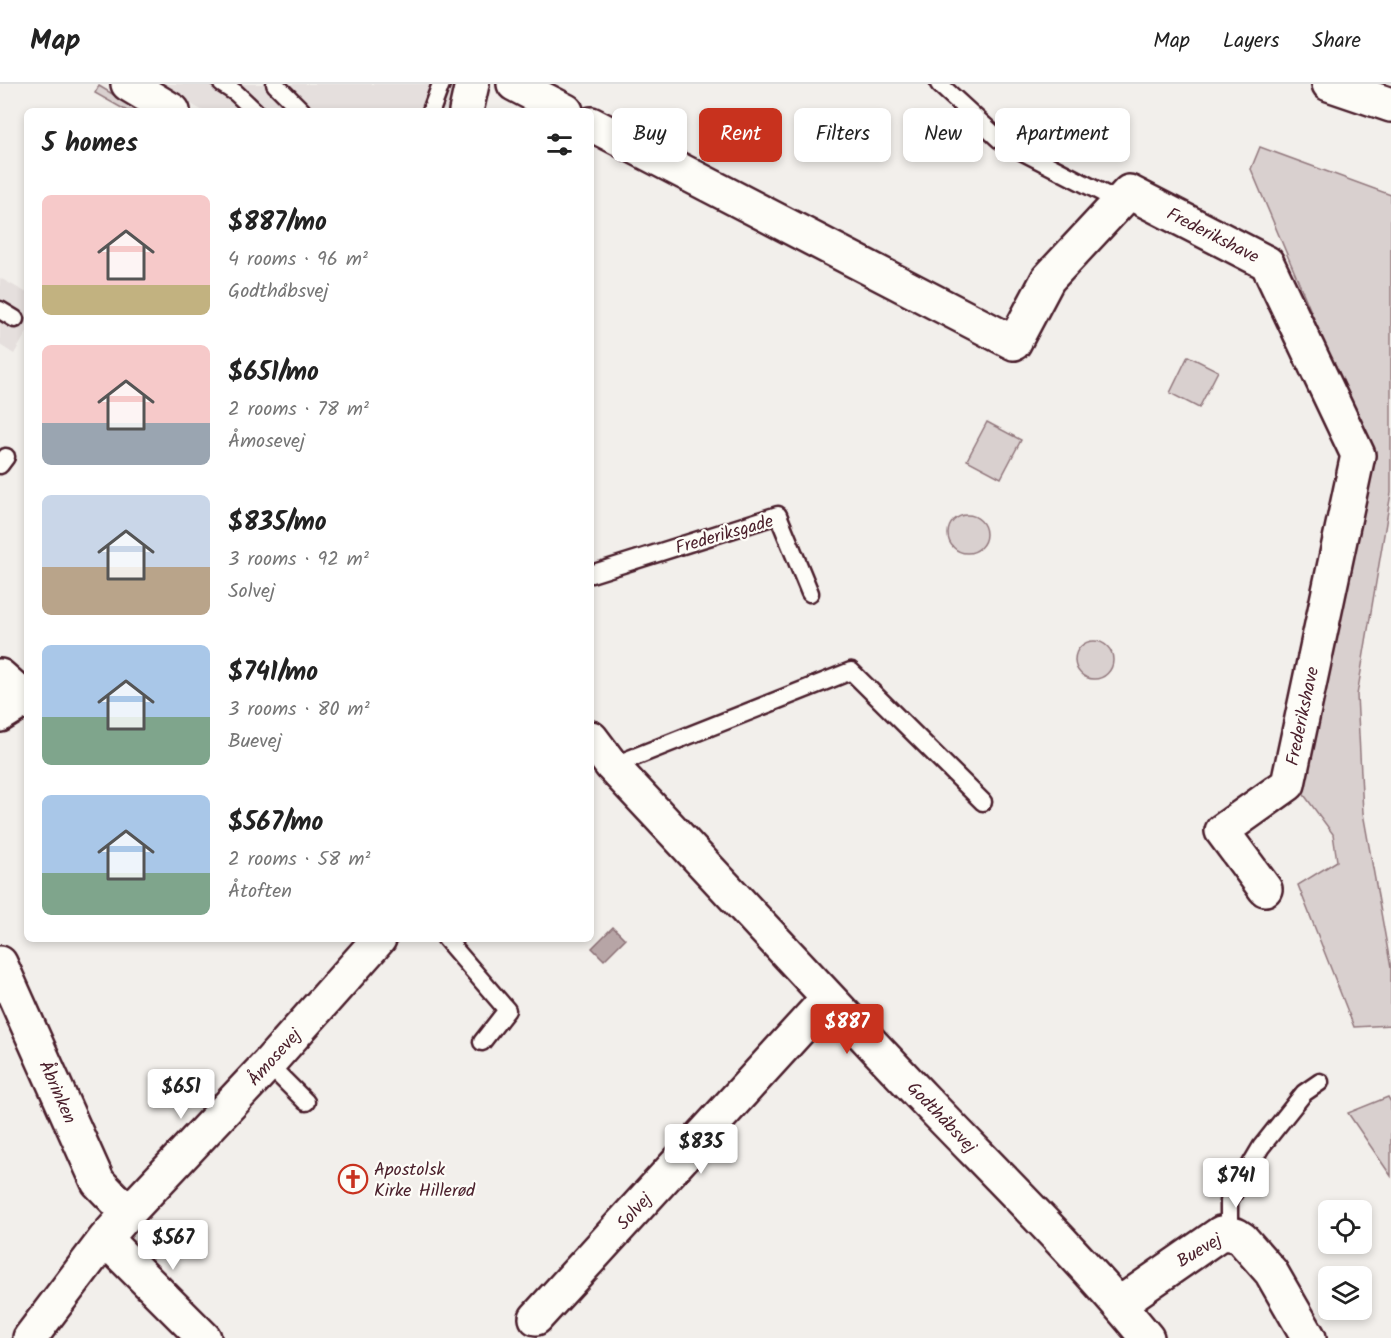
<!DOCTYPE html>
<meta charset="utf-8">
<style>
:root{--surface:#fff;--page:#f2f2f2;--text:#222;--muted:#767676;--line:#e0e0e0;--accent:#c8321e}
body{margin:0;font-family:Kalam,sans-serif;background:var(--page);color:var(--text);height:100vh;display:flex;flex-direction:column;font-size:22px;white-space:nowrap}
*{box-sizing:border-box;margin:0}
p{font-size:20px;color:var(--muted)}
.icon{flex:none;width:33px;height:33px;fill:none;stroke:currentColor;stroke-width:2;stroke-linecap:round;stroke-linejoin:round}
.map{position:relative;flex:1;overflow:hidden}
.sheet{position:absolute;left:24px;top:24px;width:570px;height:834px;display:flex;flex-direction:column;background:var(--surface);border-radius:9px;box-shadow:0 3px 9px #0003}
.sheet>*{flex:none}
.banner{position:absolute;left:612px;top:24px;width:570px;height:54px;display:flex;gap:12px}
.buttons{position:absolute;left:1318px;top:1116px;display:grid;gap:12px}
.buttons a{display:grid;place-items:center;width:54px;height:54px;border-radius:9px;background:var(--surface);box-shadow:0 3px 9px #0003;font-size:30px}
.price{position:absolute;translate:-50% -51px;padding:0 14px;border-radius:6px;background:#fff;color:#222;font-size:20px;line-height:39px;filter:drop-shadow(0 2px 3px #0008)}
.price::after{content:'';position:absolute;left:50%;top:36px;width:18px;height:14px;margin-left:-9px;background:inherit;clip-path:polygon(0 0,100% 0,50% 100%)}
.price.on{background:var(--accent);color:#fff}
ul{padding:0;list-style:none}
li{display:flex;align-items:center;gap:18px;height:150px;padding:0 18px}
li span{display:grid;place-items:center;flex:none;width:168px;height:120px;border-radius:9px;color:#555}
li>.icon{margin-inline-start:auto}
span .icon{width:72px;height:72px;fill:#fffc;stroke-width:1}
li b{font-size:26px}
h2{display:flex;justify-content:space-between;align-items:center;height:72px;padding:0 18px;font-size:26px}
.chip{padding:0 21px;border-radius:9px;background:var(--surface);box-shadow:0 3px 9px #0003;font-size:21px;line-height:54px}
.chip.on{background:var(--accent);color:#fff}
header{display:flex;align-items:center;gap:36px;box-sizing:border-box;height:84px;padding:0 30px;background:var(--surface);border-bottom:2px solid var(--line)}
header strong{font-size:28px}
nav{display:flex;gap:33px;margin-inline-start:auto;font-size:21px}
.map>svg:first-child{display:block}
.built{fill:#e5dfdd}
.green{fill:#d9d0cf;stroke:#92787d;stroke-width:1.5}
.water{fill:#b7a5a6;stroke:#8b6f75;stroke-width:1.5}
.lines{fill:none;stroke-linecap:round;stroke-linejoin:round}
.service-casing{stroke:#4a1f2b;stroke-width:21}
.minor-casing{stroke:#4a1f2b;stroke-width:38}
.tertiary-casing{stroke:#4a1f2b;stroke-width:38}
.service{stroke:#fdfcf7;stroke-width:16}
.minor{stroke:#fdfcf7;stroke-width:33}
.tertiary{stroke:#fdfcf7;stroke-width:33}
.labels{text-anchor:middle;stroke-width:4.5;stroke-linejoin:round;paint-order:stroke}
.street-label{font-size:18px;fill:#4a1f2b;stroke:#fdfcf7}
.poi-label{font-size:18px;fill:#4a1f2b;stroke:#fdfcf7;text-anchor:start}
</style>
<header>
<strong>Map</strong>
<nav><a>Map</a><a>Layers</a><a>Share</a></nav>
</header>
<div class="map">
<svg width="1391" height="1254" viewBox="0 0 1391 1254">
<rect width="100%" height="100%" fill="#f2efeb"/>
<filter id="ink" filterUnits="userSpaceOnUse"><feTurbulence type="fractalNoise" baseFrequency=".0167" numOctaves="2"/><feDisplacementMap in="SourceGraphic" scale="12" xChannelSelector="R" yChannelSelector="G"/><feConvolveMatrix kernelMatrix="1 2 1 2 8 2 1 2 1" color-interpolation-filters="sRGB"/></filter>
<g filter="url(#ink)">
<path class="built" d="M157 0H453L450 27H203Z
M0 194 27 209V248L14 270 0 261Z"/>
<path class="green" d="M99 2 136 24 134 27H127L95 9Z
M1260 63 1391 111V409L1357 611 1363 729 1391 884V941L1354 943 1298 801 1337 777 1333 750 1302 708 1366 358 1251 85Z
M1188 272 1218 287 1199 324 1170 309Z
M987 338 1021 356 1001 394 967 376Z
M948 450a19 19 0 1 1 38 0a19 19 0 1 1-38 0Z
M1075 576a19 19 0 1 1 38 0a19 19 0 1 1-38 0Z
M1388 1013 1391 1018V1092L1348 1029Z"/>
<path class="water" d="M613 843 625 855 604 876 592 864Z"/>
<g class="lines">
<g class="service-casing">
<path id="service" d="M222 0 236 9 255 27
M275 0 302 27
M939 0 1000 56 1120 118
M431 27 441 0
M0 226 15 235
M0 381 6 373
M591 490 778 431 810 509
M612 682 851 587 983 718
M446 855 507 926 482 958
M268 980 306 1018
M1229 1149V1117L1261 1063 1304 1009 1320 998"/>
</g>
<g class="minor-casing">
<path id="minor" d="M128 0 173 27
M514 0 566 27
M466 27 472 0
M591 40 1014 259 1048 195 1129 108 1267 179 1358 371 1288 700 1222 747 1265 805
M0 592 26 615 27 614
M0 631 26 615
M591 654 612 682C717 793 819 905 925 1016 1000 1094 1078 1170 1147 1254
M0 879 98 1098 128 1129
M105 1155 204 1254
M1119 1220 1221 1149 1236 1151 1242 1155 1271 1188 1309 1254
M536 1234 828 914
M30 1254 105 1155 128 1129 268 980 379 855"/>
</g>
<g class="tertiary-casing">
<path id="tertiary" d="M1329 0 1391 21"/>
</g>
<use href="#service" class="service"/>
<use href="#minor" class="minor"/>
<use href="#tertiary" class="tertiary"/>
</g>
</g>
<defs>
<g id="church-ring" transform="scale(1.5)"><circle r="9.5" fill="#fdfcf7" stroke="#c8321e" stroke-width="1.5"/><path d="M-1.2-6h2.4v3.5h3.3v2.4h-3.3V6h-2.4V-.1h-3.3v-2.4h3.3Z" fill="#c8321e"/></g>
</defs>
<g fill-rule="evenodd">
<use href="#church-ring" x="353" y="1095"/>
</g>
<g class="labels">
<g class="street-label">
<text transform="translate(1213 151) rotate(27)" y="6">Frederikshave</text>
<text transform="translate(724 450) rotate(-16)" y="6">Frederiksgade</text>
<text transform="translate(1302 632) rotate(-78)" y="6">Frederikshave</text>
<text transform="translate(274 973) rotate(-48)" y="6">Åmosevej</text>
<text transform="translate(58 1008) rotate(66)" y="6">Åbrinken</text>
<text transform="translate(942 1033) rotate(46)" y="6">Godthåbsvej</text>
<text transform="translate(634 1127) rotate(-48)" y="6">Solvej</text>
<text transform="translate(1199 1166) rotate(-31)" y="6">Buevej</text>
</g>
<g class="poi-label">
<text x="374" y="1091">Apostolsk<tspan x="374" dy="21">Kirke Hillerød</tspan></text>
</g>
</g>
</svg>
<div class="buttons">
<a><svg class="icon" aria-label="locate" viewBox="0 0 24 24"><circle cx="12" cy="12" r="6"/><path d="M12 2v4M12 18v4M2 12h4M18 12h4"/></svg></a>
<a><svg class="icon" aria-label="layers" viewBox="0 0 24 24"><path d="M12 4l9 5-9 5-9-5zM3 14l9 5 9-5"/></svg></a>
</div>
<b class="price on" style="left:847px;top:971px">$887</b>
<b class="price" style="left:181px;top:1036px">$651</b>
<b class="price" style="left:701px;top:1091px">$835</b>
<b class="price" style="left:1236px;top:1125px">$741</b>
<b class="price" style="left:173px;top:1187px">$567</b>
<div class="banner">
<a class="chip">Buy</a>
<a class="chip on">Rent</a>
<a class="chip">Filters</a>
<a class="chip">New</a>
<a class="chip">Apartment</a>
</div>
<section class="sheet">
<h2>5 homes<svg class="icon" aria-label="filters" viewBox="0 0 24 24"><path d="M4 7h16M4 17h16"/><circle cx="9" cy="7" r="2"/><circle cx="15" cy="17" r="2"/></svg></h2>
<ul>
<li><span style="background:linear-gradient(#f6c9c9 75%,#c2b280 0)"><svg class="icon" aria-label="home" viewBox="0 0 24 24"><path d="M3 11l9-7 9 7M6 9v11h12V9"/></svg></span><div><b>$887/mo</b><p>4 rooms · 96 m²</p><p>Godthåbsvej</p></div></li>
<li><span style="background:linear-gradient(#f6c9c9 65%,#9aa5b1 0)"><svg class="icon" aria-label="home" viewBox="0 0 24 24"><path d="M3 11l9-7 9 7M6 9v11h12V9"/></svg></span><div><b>$651/mo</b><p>2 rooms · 78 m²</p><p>Åmosevej</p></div></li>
<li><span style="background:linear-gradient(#c9d6e8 60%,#b9a48a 0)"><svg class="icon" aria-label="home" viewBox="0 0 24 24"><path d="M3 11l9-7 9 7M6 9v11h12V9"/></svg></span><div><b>$835/mo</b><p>3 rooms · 92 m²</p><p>Solvej</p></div></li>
<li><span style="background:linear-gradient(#a9c7e8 60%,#7fa58c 0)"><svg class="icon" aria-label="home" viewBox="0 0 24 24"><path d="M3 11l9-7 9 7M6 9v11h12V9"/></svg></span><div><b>$741/mo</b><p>3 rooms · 80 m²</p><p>Buevej</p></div></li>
<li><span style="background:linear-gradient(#a9c7e8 65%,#7fa58c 0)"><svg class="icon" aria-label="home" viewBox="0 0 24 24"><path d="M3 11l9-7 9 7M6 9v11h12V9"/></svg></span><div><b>$567/mo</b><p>2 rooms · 58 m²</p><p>Åtoften</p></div></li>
</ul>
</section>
</div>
